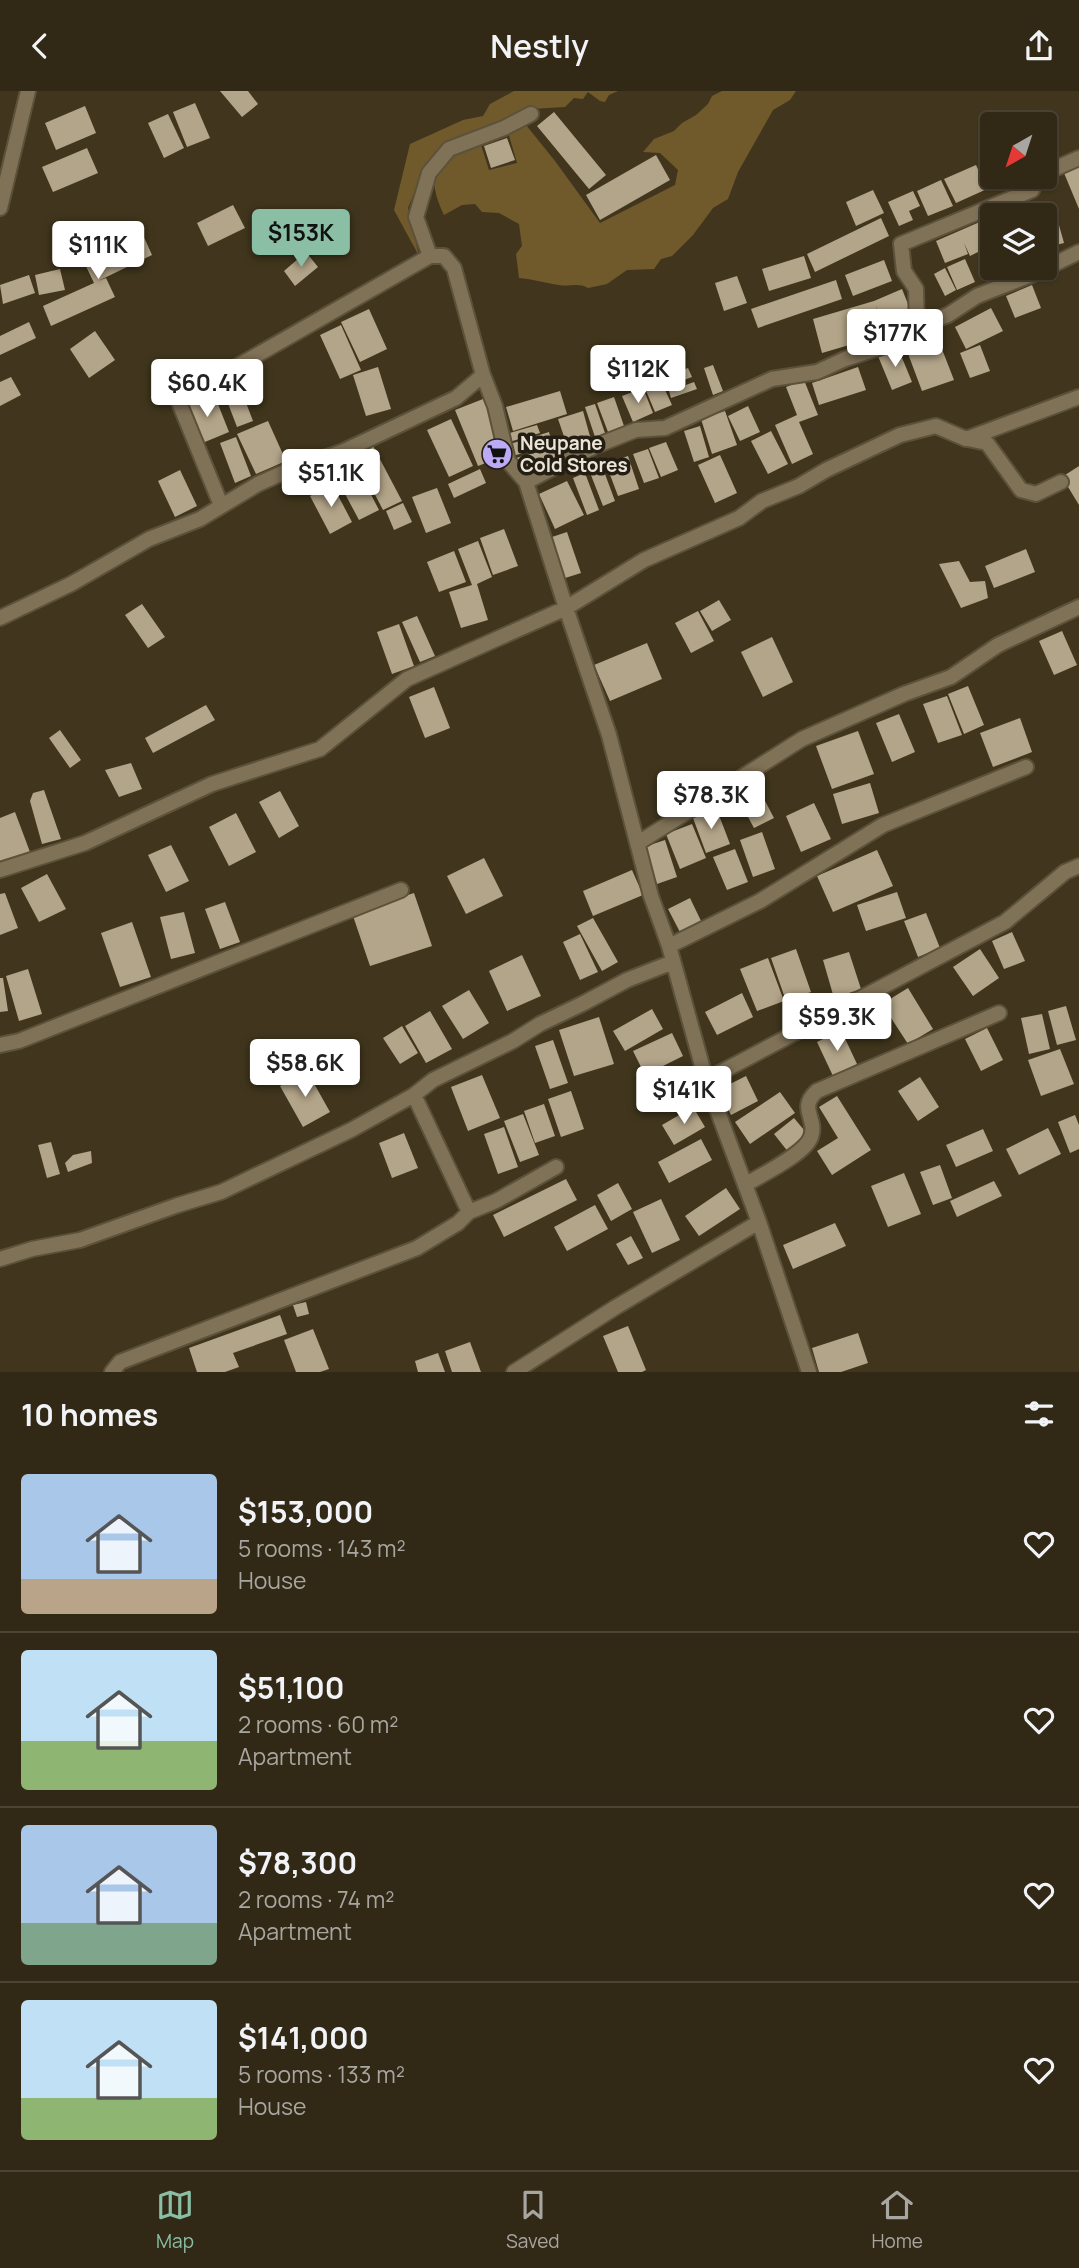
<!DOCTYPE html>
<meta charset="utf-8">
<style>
:root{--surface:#312816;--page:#3d3423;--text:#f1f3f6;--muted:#a8a6a1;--line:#4c4435;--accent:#8abfa5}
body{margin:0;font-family:Manrope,sans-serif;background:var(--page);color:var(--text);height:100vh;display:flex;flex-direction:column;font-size:26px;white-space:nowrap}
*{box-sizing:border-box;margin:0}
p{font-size:23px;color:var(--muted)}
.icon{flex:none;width:38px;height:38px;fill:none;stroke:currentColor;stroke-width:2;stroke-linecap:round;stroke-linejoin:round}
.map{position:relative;height:1281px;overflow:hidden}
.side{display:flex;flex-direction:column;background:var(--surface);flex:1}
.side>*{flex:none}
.needle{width:46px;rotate:219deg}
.controls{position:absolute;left:980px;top:21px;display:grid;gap:14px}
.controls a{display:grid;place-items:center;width:77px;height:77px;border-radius:7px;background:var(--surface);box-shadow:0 2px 5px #0004,0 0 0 2px var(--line);font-size:35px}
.price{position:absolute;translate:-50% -60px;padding:0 16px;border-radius:7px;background:#fff;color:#222;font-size:23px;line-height:46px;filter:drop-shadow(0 2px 4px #0008)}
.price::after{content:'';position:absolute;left:50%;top:42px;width:21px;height:16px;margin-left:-10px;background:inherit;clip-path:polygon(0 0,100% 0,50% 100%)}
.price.on{background:var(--accent);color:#111}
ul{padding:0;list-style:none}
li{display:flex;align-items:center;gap:21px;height:175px;padding:0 21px}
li+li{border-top:2px solid var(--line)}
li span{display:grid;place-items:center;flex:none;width:196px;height:140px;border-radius:7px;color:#555}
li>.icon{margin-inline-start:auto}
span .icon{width:84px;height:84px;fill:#fffc;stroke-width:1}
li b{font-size:30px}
h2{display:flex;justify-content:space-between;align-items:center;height:84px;padding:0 21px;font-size:30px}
header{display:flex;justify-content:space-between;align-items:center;height:91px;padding:0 21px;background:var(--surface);font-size:32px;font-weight:600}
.tabs{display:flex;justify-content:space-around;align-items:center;height:98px;border-top:2px solid var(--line);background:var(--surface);font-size:19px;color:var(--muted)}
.tabs a{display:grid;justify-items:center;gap:4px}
.tabs .on{color:var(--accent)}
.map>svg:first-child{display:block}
.green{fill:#705a2c}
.building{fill:#b3a589}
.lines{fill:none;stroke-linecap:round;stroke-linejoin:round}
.minor-casing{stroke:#5c523b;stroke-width:18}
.minor{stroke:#807257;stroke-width:14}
.labels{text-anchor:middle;stroke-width:7;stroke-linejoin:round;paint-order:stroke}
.poi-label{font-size:19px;font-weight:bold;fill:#ece4d6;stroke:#231e13;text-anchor:start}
</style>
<header><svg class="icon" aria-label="back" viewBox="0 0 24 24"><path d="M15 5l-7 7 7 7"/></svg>Nestly<svg class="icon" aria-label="share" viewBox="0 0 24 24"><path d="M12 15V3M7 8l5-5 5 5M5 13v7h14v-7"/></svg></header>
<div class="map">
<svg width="1079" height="1281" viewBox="0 0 1079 1281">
<rect width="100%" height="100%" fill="#41361d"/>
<path class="green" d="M514 0H618L609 4 605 11 600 10 588 1 583 8 574 7 565 16 531 18 464 46 434 63 425 75 408 117 419 165 394 119 410 53 463 29 483 25 490 13Z
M722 0H796L790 9 773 19 738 81 728 108 713 117 693 144 672 165 661 168 654 178 627 179 607 193 588 197C578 191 570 196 559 194 546 192 533 188 519 187L516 163 522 155 519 133 499 122 482 121 475 113 462 114 444 124C422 78 439 67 480 51L489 79 517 72 508 41 526 34 555 70 600 132 675 94 678 79 660 62 643 61 654 48 674 40 682 32 696 24 708 13 712 5Z"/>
<path class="building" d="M220 0H248L258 13 242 26Z
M195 12 210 47 187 56 173 21Z
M85 15 96 42 56 59 45 32Z
M554 21 606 84 589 98 537 35Z
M168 23 184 57 164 67 148 32Z
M507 47 515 69 491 77 484 55Z
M87 57 98 82 53 101 42 76Z
M992 63V86H1018L1019 88 992 98 980 67Z
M656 64 670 89 600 129 586 104Z
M976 74 987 98 956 112 944 88Z
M1079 76V118L1064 82Z
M941 89 953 115 928 125 917 100Z
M873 99 884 122 856 135 846 111Z
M913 100 920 115 909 120 913 129 899 135 888 111Z
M233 114 245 137 208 155 197 132Z
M881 127 889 145 815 181 807 163Z
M1057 127 1064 152 1048 156 1045 144V130Z
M982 130 984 134 992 130V154L970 165 964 152 968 163 945 172 936 150Z
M143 144 152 164 98 190 106 187 115 206 51 235 43 215 94 192 84 171Z
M992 159V177H1013L1014 182 987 190 979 162Z
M306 161 318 176 295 195 284 180Z
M804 165 811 187 769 200 762 178Z
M965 168 975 191 957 199 947 176Z
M884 169 892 190 853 205 845 184Z
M945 177 956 199 945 205 934 183Z
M60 178 65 199 39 204 35 184Z
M29 184 35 202 3 213 0 194Z
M737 185 747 212 724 220 715 192Z
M836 189 842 208 758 237 751 218Z
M1032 194 1041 217 1015 227 1006 205Z
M902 198 914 228 886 239 876 215 884 242 857 251 852 238 856 252 822 262 813 228 874 210Z
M991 217 1003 240 966 258 955 236Z
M369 218 387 258 360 271 341 231Z
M29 231 36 247 0 264V245Z
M341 234 361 279 340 288 320 244Z
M95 240 115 269 89 287 70 258Z
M938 248 954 289 922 300 907 260Z
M980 254 990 280 970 287 960 262Z
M898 257 912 291 892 299 878 265Z
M713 274 723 300 713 304 704 277Z
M378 276 391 318 366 325 353 284Z
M858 276 866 299 819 314 812 292Z
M688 277 692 286 665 296 662 287Z
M11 286 21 304 0 315V291Z
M660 288 672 314 655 321 644 295Z
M804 289 818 324 799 331 813 363 792 373 775 334 797 324 786 296Z
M694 291 697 298 671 307 669 300Z
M240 296 253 330 237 336 224 302Z
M643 297 653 322 633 331 622 305Z
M560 300 567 323 513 340 506 316Z
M214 303 229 341 200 353 185 314Z
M614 306 624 335 608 341 597 312Z
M483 308 506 364 478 375 455 319Z
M595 313 605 342 595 346 585 316Z
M748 315 760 341 740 350 728 325Z
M583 320 591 349 568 357 558 328Z
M725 320 737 354 712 363 701 328Z
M451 328 473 375 449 386 427 339Z
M268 330 286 370 256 383 237 343Z
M537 334 540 342 509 351 506 343Z
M700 335 709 366 694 371 684 340Z
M771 340 788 373 768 383 751 350Z
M549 341 552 353 513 365 510 353Z
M236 346 251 385 235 392 220 352Z
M666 351 678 379 661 386 649 357Z
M373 355 402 410 383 419 355 365Z
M553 357 557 370 520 380 516 367Z
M648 358 659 387 644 392 633 363Z
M720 364 737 402 715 412 698 374Z
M628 365 639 398 618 405 606 373Z
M602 375 615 410 603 415 589 379Z
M1079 375V414L1062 386Z
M359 377 364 387 345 396 340 386Z
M480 378 486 392 454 407 448 393Z
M180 379 197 415 175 426 158 390Z
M585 382 599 419 587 424 573 387Z
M364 390 379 419 359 429 344 401Z
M567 390 584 424 555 438 539 403Z
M332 393 352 431 330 443 310 405Z
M437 397 451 432 426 442 412 406Z
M403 412 412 431 394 439 386 420Z
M504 438 518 475 493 484 480 447Z
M567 441 581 482 562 488 549 447Z
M478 450 492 486 477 493 488 529 461 537 449 501 472 494 458 458Z
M1026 458 1035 481 994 497 985 475Z
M454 460 466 491 439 501 427 471Z
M959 470 970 491 985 490 988 507 961 517 939 473Z
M719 509 731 529 712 540 700 520Z
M142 513 165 546 148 557 125 524Z
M698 520 714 550 691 562 675 532Z
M417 525 435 565 420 571 402 531Z
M399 533 414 575 392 583 377 541Z
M1062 540 1077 574 1054 584 1039 550Z
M772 546 793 591 763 606 741 561Z
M647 552 662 588 610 610 594 574Z
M968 595 984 634 964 643 948 603Z
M434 596 450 637 425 647 409 606Z
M947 605 962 644 938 652 923 613Z
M206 614 215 629 153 662 145 647Z
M899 623 915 661 892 671 876 632Z
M1020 627 1032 661 993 676 980 642Z
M60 639 81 669 70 677 49 647Z
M858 640 874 683 832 698 816 655Z
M131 672 142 698 119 706 105 679Z
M755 691 774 727 754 737 735 702Z
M870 692 879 722 842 733 833 703Z
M44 699 61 748 42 753 30 710 33 702Z
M280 700 299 735 279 747 259 711Z
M814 712 831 748 801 761 786 725Z
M717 719 730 753 706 762 693 727Z
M15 721 30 761 0 772V727Z
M236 722 256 761 229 775 209 736Z
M692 733 706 767 680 778 666 743Z
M762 741 775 778 753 786 740 749Z
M665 749 677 786 657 793 644 756Z
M171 754 189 790 166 801 148 764Z
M735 758 748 791 727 799 713 766Z
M877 759 893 795 833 821 817 785Z
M484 767 503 805 466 823 447 785Z
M632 779 643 804 593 825 583 800Z
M47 783 66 818 39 831 21 797Z
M897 801 906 827 866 840 857 814Z
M5 802 18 837 0 844V803Z
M414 802 432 855 370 875 352 822Z
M690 807 702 832 681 843 668 818Z
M225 811 240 851 220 858 205 818Z
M184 821 195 862 171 868 160 826Z
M926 822 940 857 918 866 904 830Z
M593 827 618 871 602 880 577 835Z
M132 831 151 886 120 896 101 842Z
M1012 841 1025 870 1004 878 992 850Z
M580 843 598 881 580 889 563 851Z
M796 858 811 901 786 910 771 867Z
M980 858 999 887 973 905 953 876Z
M849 861 861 898 834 907 823 869Z
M522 864 541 905 507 920 489 880Z
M768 867 784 910 757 920 740 878Z
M28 878 42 923 19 930 6 885Z
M0 887H3L8 920 0 921Z
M908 897 933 938 908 953 882 913Z
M469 899 489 932 463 948 442 915Z
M742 902 753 926 717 944 705 921Z
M1066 915 1076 949 1057 954 1048 920Z
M652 918 663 938 625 960 613 940Z
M430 920 452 958 426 972 405 935Z
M1042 923 1050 958 1029 963 1021 927Z
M599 926 614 973 574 985 559 939Z
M402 935 418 962 400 973 383 947Z
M987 937 1003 969 981 980 965 948Z
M841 939 857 973 833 985 817 951Z
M672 942 683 965 645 984 633 960Z
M553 949 568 992 550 998 535 955Z
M1060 958 1074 993 1041 1005 1028 969Z
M307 980 330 1021 303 1036 280 995Z
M482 984 500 1027 468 1040 451 996Z
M746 985 758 1010 731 1024 718 999Z
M920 986 939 1016 918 1030 898 1000Z
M571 1000 584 1038 561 1046 548 1008Z
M780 1001 795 1022 750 1053 735 1031Z
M837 1005 871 1059 832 1084 817 1060 838 1047 819 1016Z
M544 1013 555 1045 535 1052 524 1020Z
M693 1016 705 1036 674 1054 662 1034Z
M523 1023 539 1064 520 1071 504 1030Z
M1075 1024 1079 1034V1058L1070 1062 1058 1031Z
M794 1027 809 1045 789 1062 774 1043Z
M504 1036 518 1076 498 1083 484 1043Z
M1048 1037 1061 1063 1019 1084 1006 1058Z
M983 1038 993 1060 956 1076 946 1054Z
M404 1042 418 1077 392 1087 379 1052Z
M701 1048 712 1069 669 1092 658 1071Z
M51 1051 60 1083 47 1087 38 1054Z
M91 1060 92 1072 68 1081 65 1072 73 1064Z
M940 1074 952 1107 933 1114 920 1081Z
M904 1082 921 1123 888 1136 871 1095Z
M566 1088 577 1109 504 1146 493 1124Z
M994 1090 1002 1105 957 1126 950 1110Z
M618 1092 632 1118 611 1130 597 1104Z
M726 1097 740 1118 699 1145 685 1125Z
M661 1108 680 1149 652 1162 633 1121Z
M595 1114 608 1138 567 1160 554 1136Z
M835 1132 846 1155 793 1178 783 1154Z
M631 1145 643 1167 628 1174 616 1153Z
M306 1211 309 1223 297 1226 293 1214Z
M280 1224 287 1243 233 1262 239 1276 225 1281H197L189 1257Z
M628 1235 646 1279 642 1281H618L603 1245Z
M313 1238 329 1278 320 1281H296L284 1249Z
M858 1242 868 1272 841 1281H819L812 1257Z
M470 1251 481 1281H452L445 1260Z
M438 1262 445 1281H418L415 1270Z"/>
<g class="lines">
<g class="minor-casing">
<path id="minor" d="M1045 82 1079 67
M0 117 28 0
M430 165 416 126 429 82 449 58 504 37 531 23
M917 236 916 198 904 180 901 153 1032 99 1039 86
M968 348 987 352 1021 399 1036 403 1061 391
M526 391 593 356 636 339 665 337 772 288 817 281 845 268 882 256 917 236 948 224 977 205 1036 182 1079 161
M221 414 176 304 236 276 430 165H444L454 177 483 284 495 315 508 370 526 391 566 517 644 469 739 427 762 410 799 395 826 379 900 344 936 335 966 348 1079 306
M0 527 71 493 149 448 200 428 258 393 287 380 344 360 456 307 483 284
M638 752 802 648 904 603 951 586 998 554 1079 516
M0 779 85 752 212 693 320 658 407 588 566 517 609 644 651 805 669 855 706 989 759 1131 809 1281
M669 855 760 810 883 734 1026 676
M0 954 19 950 401 799
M706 989 1005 831 1065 781 1079 775
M556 1076 496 1110 469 1121 414 1004 433 989 513 950 540 933 582 913 627 889 673 871
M745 1094C761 1084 805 1063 811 1046 818 1027 797 1018 817 1000L999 922
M0 1168 32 1158 80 1149 178 1114 221 1101 351 1039 414 1004
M112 1281 120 1271 417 1157 458 1132 469 1121
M514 1281 616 1216 759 1131"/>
</g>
<use href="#minor" class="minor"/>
</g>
<defs>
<g id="supermarket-disc" transform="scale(1.575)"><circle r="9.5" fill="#bcaaf6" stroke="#231e13"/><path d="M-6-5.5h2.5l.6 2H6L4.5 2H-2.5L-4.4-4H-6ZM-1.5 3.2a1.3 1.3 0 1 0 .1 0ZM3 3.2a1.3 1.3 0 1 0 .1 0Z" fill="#111"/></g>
</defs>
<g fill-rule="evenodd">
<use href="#supermarket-disc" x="497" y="363"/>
</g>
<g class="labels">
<g class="poi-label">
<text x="520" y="359">Neupane<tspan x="520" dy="22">Cold Stores</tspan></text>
</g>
</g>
</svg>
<div class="controls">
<a><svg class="needle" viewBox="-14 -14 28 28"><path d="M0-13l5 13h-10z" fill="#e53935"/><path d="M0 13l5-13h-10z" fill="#a8a6a1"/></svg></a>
<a><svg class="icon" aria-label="layers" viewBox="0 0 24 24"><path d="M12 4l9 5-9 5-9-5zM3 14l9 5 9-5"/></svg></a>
</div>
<b class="price on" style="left:301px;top:178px">$153K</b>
<b class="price" style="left:98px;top:190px">$111K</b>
<b class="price" style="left:895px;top:278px">$177K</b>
<b class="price" style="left:638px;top:314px">$112K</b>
<b class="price" style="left:207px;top:328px">$60.4K</b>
<b class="price" style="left:331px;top:418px">$51.1K</b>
<b class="price" style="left:711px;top:740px">$78.3K</b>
<b class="price" style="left:837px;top:962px">$59.3K</b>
<b class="price" style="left:305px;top:1008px">$58.6K</b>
<b class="price" style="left:684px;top:1035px">$141K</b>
</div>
<section class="side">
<h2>10 homes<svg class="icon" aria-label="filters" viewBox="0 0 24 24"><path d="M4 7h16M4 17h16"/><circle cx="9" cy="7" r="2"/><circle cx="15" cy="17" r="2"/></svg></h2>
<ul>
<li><span style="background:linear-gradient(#a9c7e8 75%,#b9a48a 0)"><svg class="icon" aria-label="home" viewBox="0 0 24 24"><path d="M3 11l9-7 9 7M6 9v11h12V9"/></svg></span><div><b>$153,000</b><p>5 rooms · 143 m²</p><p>House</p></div><svg class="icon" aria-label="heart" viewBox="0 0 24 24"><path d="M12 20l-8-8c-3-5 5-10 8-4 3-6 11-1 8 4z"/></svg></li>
<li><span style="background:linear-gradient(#bfe0f5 65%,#8fb573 0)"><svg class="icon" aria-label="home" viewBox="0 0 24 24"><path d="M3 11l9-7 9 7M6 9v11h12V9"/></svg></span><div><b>$51,100</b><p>2 rooms · 60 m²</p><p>Apartment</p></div><svg class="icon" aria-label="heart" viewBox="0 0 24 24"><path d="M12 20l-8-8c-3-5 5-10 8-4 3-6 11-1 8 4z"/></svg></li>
<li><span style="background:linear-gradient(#a9c7e8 70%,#7fa58c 0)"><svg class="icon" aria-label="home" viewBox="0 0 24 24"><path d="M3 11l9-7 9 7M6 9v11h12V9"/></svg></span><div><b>$78,300</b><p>2 rooms · 74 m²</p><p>Apartment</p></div><svg class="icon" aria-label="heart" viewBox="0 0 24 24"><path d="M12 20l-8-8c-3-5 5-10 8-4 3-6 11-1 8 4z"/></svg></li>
<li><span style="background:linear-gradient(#bfe0f5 70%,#8fb573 0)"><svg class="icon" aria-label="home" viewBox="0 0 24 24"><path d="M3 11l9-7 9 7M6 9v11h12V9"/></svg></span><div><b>$141,000</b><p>5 rooms · 133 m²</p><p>House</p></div><svg class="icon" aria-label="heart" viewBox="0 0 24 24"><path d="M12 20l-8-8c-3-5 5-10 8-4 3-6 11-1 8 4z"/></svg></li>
</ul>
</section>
<nav class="tabs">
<a class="on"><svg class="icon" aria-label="map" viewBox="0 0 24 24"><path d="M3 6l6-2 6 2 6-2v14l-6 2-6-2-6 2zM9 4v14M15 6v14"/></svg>Map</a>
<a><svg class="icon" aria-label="saved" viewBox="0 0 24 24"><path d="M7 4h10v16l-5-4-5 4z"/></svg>Saved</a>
<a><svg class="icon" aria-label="home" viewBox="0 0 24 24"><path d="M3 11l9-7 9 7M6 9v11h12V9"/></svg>Home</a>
</nav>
